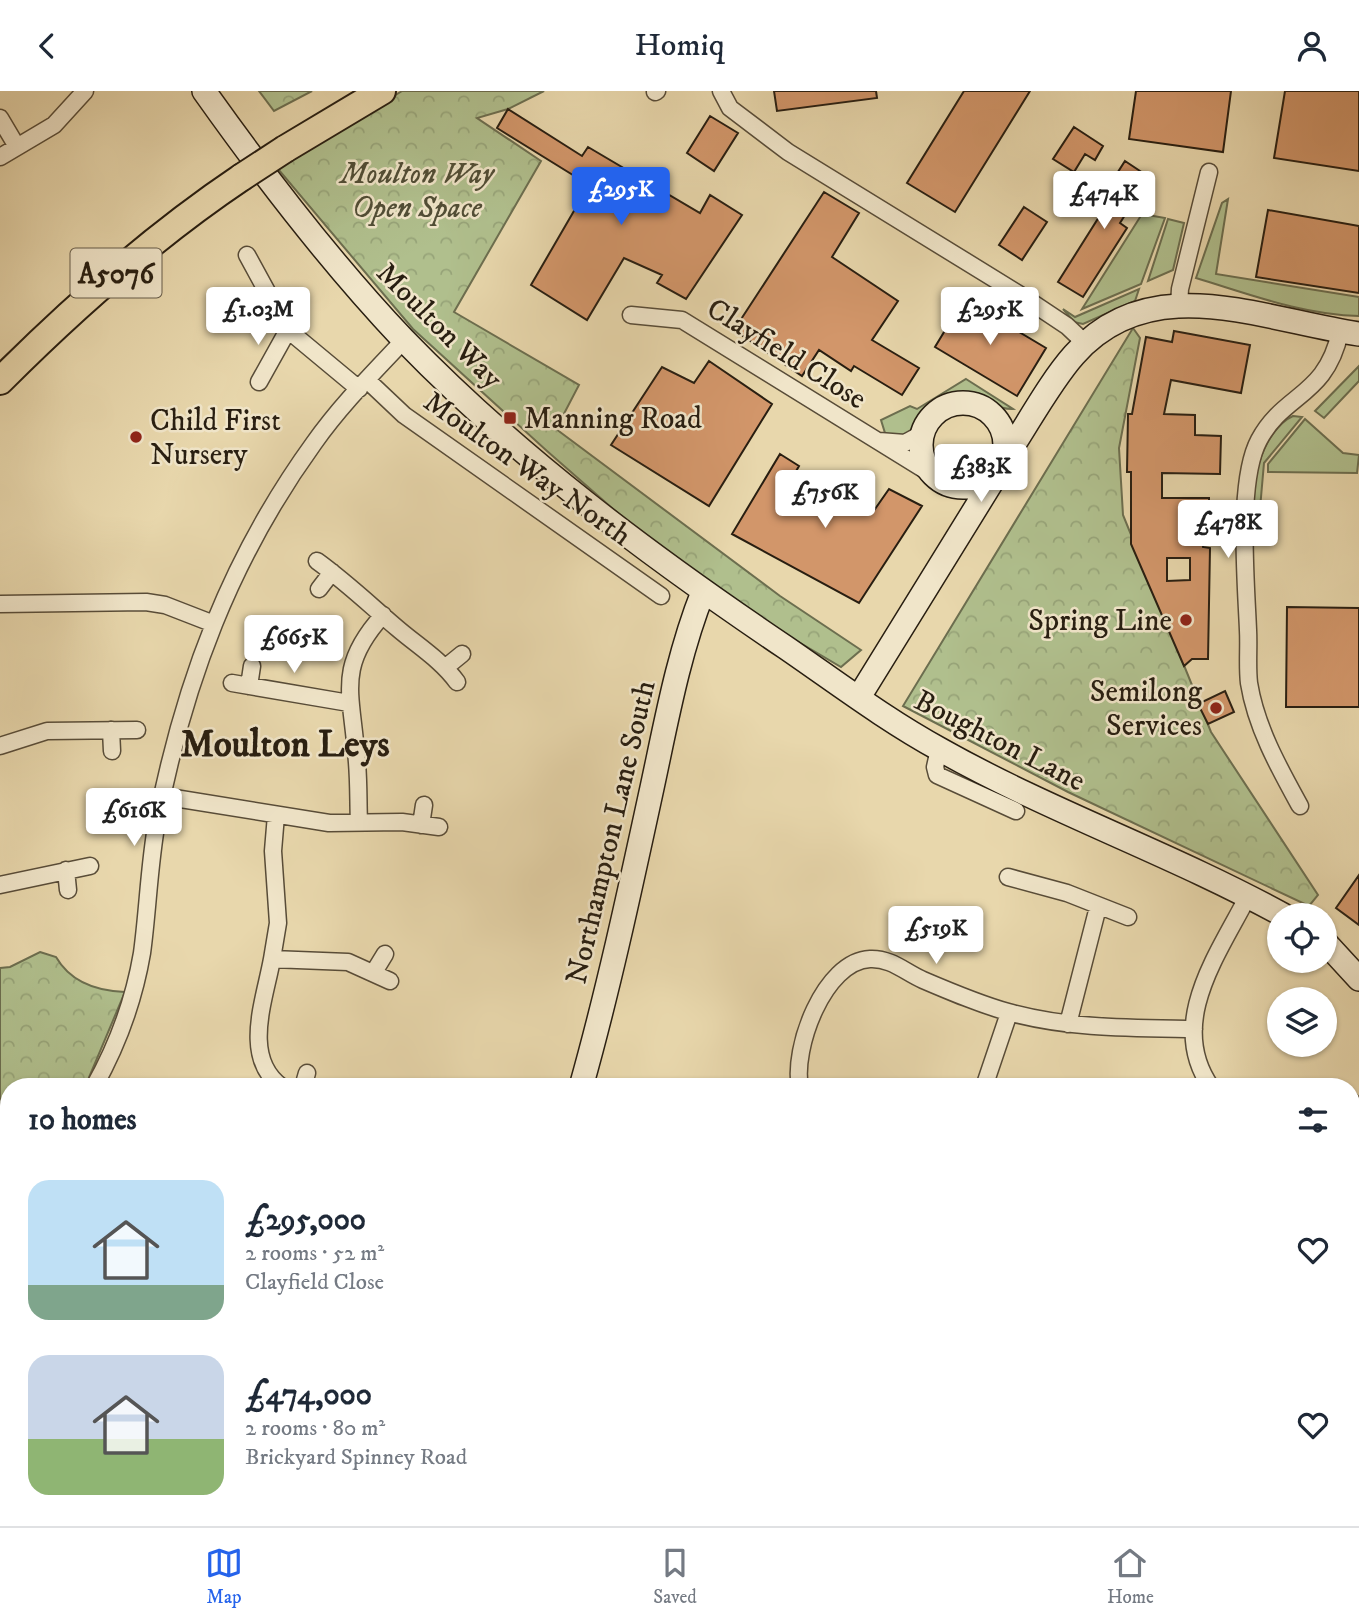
<!DOCTYPE html>
<meta charset="utf-8">
<style>
:root{--surface:#fff;--page:#f6f6f7;--text:#1f2937;--muted:#747a83;--line:#e0e1e3;--accent:#2563eb}
body{margin:0;font-family:"IM FELL DW Pica",serif;background:var(--page);color:var(--text);height:100vh;display:flex;flex-direction:column;font-size:26px;white-space:nowrap}
*{box-sizing:border-box;margin:0}
p{font-size:23px;color:var(--muted)}
.icon{flex:none;width:38px;height:38px;fill:none;stroke:currentColor;stroke-width:2;stroke-linecap:round;stroke-linejoin:round}
.map{position:relative;flex:1;overflow:hidden}
.panel{position:absolute;left:0px;top:987px;width:1360px;height:448px;display:flex;flex-direction:column;background:var(--surface);border-radius:28px 28px 0 0;box-shadow:0 2px 5px #0004}
.panel>*{flex:none}
.buttons{position:absolute;left:1267px;top:812px;display:grid;gap:14px}
.buttons a{display:grid;place-items:center;width:70px;height:70px;border-radius:50%;background:var(--surface);box-shadow:0 2px 5px #0004;font-size:35px}
.price{position:absolute;translate:-50% -60px;padding:0 16px;border-radius:7px;background:#fff;color:#222;font-size:23px;line-height:46px;filter:drop-shadow(0 2px 4px #0008)}
.price::after{content:'';position:absolute;left:50%;top:42px;width:21px;height:16px;margin-left:-10px;background:inherit;clip-path:polygon(0 0,100% 0,50% 100%)}
.price.on{background:var(--accent);color:#fff}
ul{padding:0;list-style:none}
li{display:flex;align-items:center;gap:21px;height:175px;padding:0 28px}
li span{display:grid;place-items:center;flex:none;width:196px;height:140px;border-radius:21px;color:#555}
li>.icon{margin-inline-start:auto}
span .icon{width:84px;height:84px;fill:#fffc;stroke-width:1}
li b{font-size:30px}
h2{display:flex;justify-content:space-between;align-items:center;height:84px;padding:0 28px;font-size:30px}
header{display:flex;justify-content:space-between;align-items:center;height:91px;padding:0 28px;background:var(--surface);font-size:32px;font-weight:600}
.menu{display:flex;justify-content:space-around;align-items:center;height:98px;border-top:2px solid var(--line);background:var(--surface);font-size:19px;color:var(--muted)}
.menu a{display:grid;justify-items:center;gap:4px}
.menu .on{color:var(--accent)}
.map>svg:first-child{display:block}
.grass{fill:#b0bf8d;stroke:#6c6e4f;stroke-width:2}
.forest{fill:url(#forest-crowns);stroke:#6c6e4f;stroke-width:2}
.building{fill:#d2966a;stroke:#281e11;stroke-width:2;fill-rule:evenodd}
.lines{fill:none;stroke-linecap:round;stroke-linejoin:round}
.street-casing{stroke:#584c38;stroke-width:19}
.secondary-casing{stroke:#281e11;stroke-width:26}
.primary-casing{stroke:#281e11;stroke-width:30}
.street{stroke:#f0e5c9;stroke-width:16}
.secondary{stroke:#f0e5c9;stroke-width:23}
.primary{stroke:#e8d7ac;stroke-width:26}
.primary-bridge-casing{stroke:#281e11;stroke-width:30;stroke-linecap:butt}
.primary-bridge{stroke:#e8d7ac;stroke-width:26}
.poi-dot{fill:#8f2418;stroke:#f0e5c9;stroke-width:2.5}
.labels{text-anchor:middle;stroke-width:5;stroke-linejoin:round;paint-order:stroke}
.shield{fill:#f0e5c9;stroke:#645a48;stroke-width:2}
.shield-label{font-size:28px;font-weight:bold;fill:#281e11}
.park-label{font-size:30px;font-style:italic;fill:#514e36;stroke:#f0e5c9}
.street-label{font-size:30px;fill:#281e11;stroke:#f0e5c9}
.poi-label{font-size:30px;fill:#281e11;stroke:#f0e5c9;text-anchor:start}
.district-label{font-size:37px;font-weight:bold;fill:#281e11;stroke:#f0e5c9}
</style>
<header><svg class="icon" aria-label="back" viewBox="0 0 24 24"><path d="M15 5l-7 7 7 7"/></svg>Homiq<svg class="icon" aria-label="person" viewBox="0 0 24 24"><circle cx="12" cy="8" r="4"/><path d="M4 21q1-7 8-7t8 7"/></svg></header>
<div class="map">
<svg width="1359" height="1435" viewBox="0 0 1359 1435">
<defs>
<pattern id="forest-crowns" width="20" height="18" patternUnits="userSpaceOnUse" patternTransform="scale(1.75)"><rect width="20" height="18" fill="#b0bf8d"/><path d="M2 6a3 3 0 1 1 6 0M12 15a3 3 0 1 1 6 0" fill="none" stroke="#97a479"/></pattern>
</defs>
<rect width="100%" height="100%" fill="#e8d7ac"/>
<filter id="stains"><feTurbulence type="fractalNoise" baseFrequency=".00286" numOctaves="4"/><feColorMatrix values="0 0 0 0 .2 0 0 0 0 .09 0 0 0 0 .02 0 0 0 .5 -.17"/></filter>
<radialGradient id="worn" r=".72"><stop offset=".6" stop-color="#630" stop-opacity="0"/><stop offset="1" stop-color="#630" stop-opacity=".3"/></radialGradient>
<path class="grass" d="M1228 108 1216 183 1359 206V225C1303 224 1249 203 1196 187L1222 112Z
M1142 123 1165 127 1141 193 1082 218Z
M1168 128 1184 132 1173 179 1148 190Z
M1139 198 1135 210 1083 233 1074 231 1063 218 1075 226Z
M1359 275V290L1324 327 1315 320Z
M966 288 1013 318C994 319 979 304 959 306 935 309 935 330 918 342 913 345 903 347 897 348L885 342 881 329 910 315 917 318Z
M1293 325 1302 326 1264 372 1259 429C1244 402 1263 338 1293 325Z
M1305 328 1343 362 1359 364 1357 382 1268 381V373Z"/>
<path class="forest" d="M259 0H312L274 20Z
M402 0H544L508 18 477 27 541 70 454 221 579 294 556 338 780 505 861 559 841 576 763 530 637 439 547 360 413 238 278 78Z
M1133 237 1140 247 1119 357 1123 424 1211 641 1318 804 1309 815 1068 701 903 615Z
M40 861 56 866C71 892 97 900 125 901L85 996H9V1055L0 1050V877L10 876Z"/>
<path class="building" d="M774 0H876L877 7 777 20Z
M964 0H1030L955 121 907 92Z
M1136 0H1231L1223 61 1129 48Z
M1285 0H1359V80L1274 67Z
M508 18 582 65 588 56 700 122 710 104 742 124 686 208 657 192 662 184 624 167 587 229 531 194 589 94 497 37Z
M710 25 738 42 714 80 687 62Z
M1074 36 1103 55 1095 69 1085 63 1074 81 1053 68Z
M1125 70 1149 86 1120 132 1127 137 1083 206 1058 191 1109 110 1102 106Z
M824 101 859 122 832 166 898 210 872 249 919 277 902 304 854 275 851 280 819 259 802 285 734 239Z
M1024 116 1047 131 1022 169 999 154Z
M1268 119 1359 135V202L1256 186Z
M964 208 1046 257 1017 305 935 256Z
M1174 240 1250 254 1241 302 1171 289 1164 323 1195 324V344L1221 345 1220 383 1162 382V407H1209V419H1204L1203 456 1210 457 1208 568H1192L1184 575 1131 453V381H1127L1128 323H1132L1146 246 1172 251ZM1167 467H1190V489L1167 490Z
M709 270 772 313 709 415 611 354 662 276 694 292Z
M780 363 799 375 792 387 831 407 837 397 875 418 889 398 922 415 859 512 732 443Z
M1287 516 1359 517V616H1286Z
M1225 600 1234 621 1208 633 1198 613Z
M1359 784V834L1336 817Z"/>
<g class="lines">
<g class="street-casing">
<path id="street" d="M721 0 730 17 788 61 1022 205 1067 235 1085 252
M655 1 657 0
M0 27 16 54
M0 66 54 34 85 0
M247 164 288 239 359 298
M1179 214 1180 198 1209 81
M631 224 682 229 936 386
M367 289 404 324 661 505
M259 291 288 239
M879 350 905 352 923 342
M317 470C346 491 370 514 397 537 418 555 441 569 457 591
M319 498 332 481
M0 513 146 511 165 514 214 533
M446 576 462 563
M232 592 349 612
M249 595 252 575
M111 639 112 660
M0 655 47 640 137 639
M939 658 935 676 937 684 1016 720
M162 705 329 732 402 731 439 736
M1300 715C1279 677 1256 636 1249 592 1247 575 1249 556 1248 539 1246 490 1237 390 1259 349 1284 302 1326 306 1340 241
M276 724 273 760 278 832 272 868 348 871 390 890
M359 732C358 709 359 685 356 661 351 600 337 575 383 524
M421 734 424 714
M66 779 68 799
M1008 786 1067 802 1128 826
M0 794 90 775
M272 868C265 908 241 967 282 996
M374 881 385 863
M1068 933 1098 816
M94 996C117 955 134 909 142 862 148 818 149 774 157 730 184 592 230 468 314 352 340 315 373 282 404 249
M303 996 307 982
M800 996C792 958 824 870 870 868 891 867 905 881 923 889 951 901 979 913 1008 921 1069 938 1131 937 1194 938
M984 996 1009 922
M1211 996C1166 932 1219 862 1248 805
M1351 1010 1359 1020
M0 1115 9 1104
M0 1126 9 1133
M0 1325 9 1326
M401 1426 418 1434
M602 1426V1435
M108 1435 111 1426
M237 1435 241 1426
M509 1435 512 1426
M760 1435 763 1426
M879 1435 890 1426"/>
</g>
<g class="secondary-casing">
<path id="secondary" d="M204 0C265 86 330 171 403 248 517 366 650 465 785 556 836 591 886 629 941 659 1051 721 1172 763 1283 824
M921 354a42 42 0 1 1 84 0a42 42 0 1 1-84 0Z
M1003 370C1025 338 1049 292 1074 264 1151 177 1262 229 1359 243
M859 606 998 381
M1325 851 1359 888
M581 996C608 900 629 803 650 706 665 638 677 566 703 501
M417 1435 422 1426"/>
</g>
<g class="primary-casing">
<path id="primary" d="M285 58 382 0
M0 290C75 215 154 145 242 86"/>
</g>
<use href="#street" class="street"/>
<use href="#secondary" class="secondary"/>
<use href="#primary" class="primary"/>
<g class="primary-bridge-casing">
<path id="primary-bridge" d="M242 86 285 58"/>
</g>
<use href="#primary-bridge" class="primary-bridge"/>
</g>
<g class="poi-dot">
<rect x="503" y="320" width="14" height="14" rx="3.5"/>
<circle cx="136" cy="346" r="7"/>
<circle cx="1186" cy="529" r="7"/>
<circle cx="1216" cy="617" r="7"/>
</g>
<g class="labels">
<rect class="shield" x="70.5" y="157.5" width="91" height="49" rx="5"/>
<g class="shield-label">
<text x="116" y="192">A5076</text>
</g>
<g class="park-label">
<text x="417" y="92">Moulton Way<tspan x="417" dy="34">Open Space</tspan></text>
</g>
<g class="street-label">
<text transform="translate(440 234) rotate(45)" y="10">Moulton Way</text>
<text transform="translate(787 262) rotate(32)" y="10">Clayfield Close</text>
<text transform="translate(528 377) rotate(35)" y="10">Moulton Way North</text>
<text transform="translate(1000 649) rotate(27)" y="10">Boughton Lane</text>
<text transform="translate(610 741) rotate(-77)" y="10">Northampton Lane South</text>
</g>
<g class="poi-label">
<text x="524" y="337">Manning Road</text>
<text x="150" y="339">Child First<tspan x="150" dy="34">Nursery</tspan></text>
<text x="1172" y="539" text-anchor="end">Spring Line</text>
<text x="1202" y="610" text-anchor="end">Semilong<tspan x="1202" dy="34">Services</tspan></text>
</g>
<g class="district-label">
<text x="285" y="665">Moulton Leys</text>
</g>
</g>
<rect width="100%" height="100%" filter="url(#stains)"/>
<rect width="100%" height="100%" fill="url(#worn)"/>
</svg>
<div class="buttons">
<a><svg class="icon" aria-label="locate" viewBox="0 0 24 24"><circle cx="12" cy="12" r="6"/><path d="M12 2v4M12 18v4M2 12h4M18 12h4"/></svg></a>
<a><svg class="icon" aria-label="layers" viewBox="0 0 24 24"><path d="M12 4l9 5-9 5-9-5zM3 14l9 5 9-5"/></svg></a>
</div>
<b class="price on" style="left:621px;top:136px">£295K</b>
<b class="price" style="left:1104px;top:140px">£474K</b>
<b class="price" style="left:258px;top:256px">£1.03M</b>
<b class="price" style="left:990px;top:256px">£295K</b>
<b class="price" style="left:981px;top:413px">£383K</b>
<b class="price" style="left:825px;top:439px">£756K</b>
<b class="price" style="left:1228px;top:469px">£478K</b>
<b class="price" style="left:294px;top:584px">£665K</b>
<b class="price" style="left:134px;top:757px">£616K</b>
<b class="price" style="left:936px;top:875px">£519K</b>
<section class="panel">
<h2>10 homes<svg class="icon" aria-label="filters" viewBox="0 0 24 24"><path d="M4 7h16M4 17h16"/><circle cx="9" cy="7" r="2"/><circle cx="15" cy="17" r="2"/></svg></h2>
<ul>
<li><span style="background:linear-gradient(#bfe0f5 75%,#7fa58c 0)"><svg class="icon" aria-label="home" viewBox="0 0 24 24"><path d="M3 11l9-7 9 7M6 9v11h12V9"/></svg></span><div><b>£295,000</b><p>2 rooms · 52 m²</p><p>Clayfield Close</p></div><svg class="icon" aria-label="heart" viewBox="0 0 24 24"><path d="M12 20l-8-8c-3-5 5-10 8-4 3-6 11-1 8 4z"/></svg></li>
<li><span style="background:linear-gradient(#c9d6e8 60%,#8fb573 0)"><svg class="icon" aria-label="home" viewBox="0 0 24 24"><path d="M3 11l9-7 9 7M6 9v11h12V9"/></svg></span><div><b>£474,000</b><p>2 rooms · 80 m²</p><p>Brickyard Spinney Road</p></div><svg class="icon" aria-label="heart" viewBox="0 0 24 24"><path d="M12 20l-8-8c-3-5 5-10 8-4 3-6 11-1 8 4z"/></svg></li>
</ul>
</section>
</div>
<nav class="menu">
<a class="on"><svg class="icon" aria-label="map" viewBox="0 0 24 24"><path d="M3 6l6-2 6 2 6-2v14l-6 2-6-2-6 2zM9 4v14M15 6v14"/></svg>Map</a>
<a><svg class="icon" aria-label="saved" viewBox="0 0 24 24"><path d="M7 4h10v16l-5-4-5 4z"/></svg>Saved</a>
<a><svg class="icon" aria-label="home" viewBox="0 0 24 24"><path d="M3 11l9-7 9 7M6 9v11h12V9"/></svg>Home</a>
</nav>
